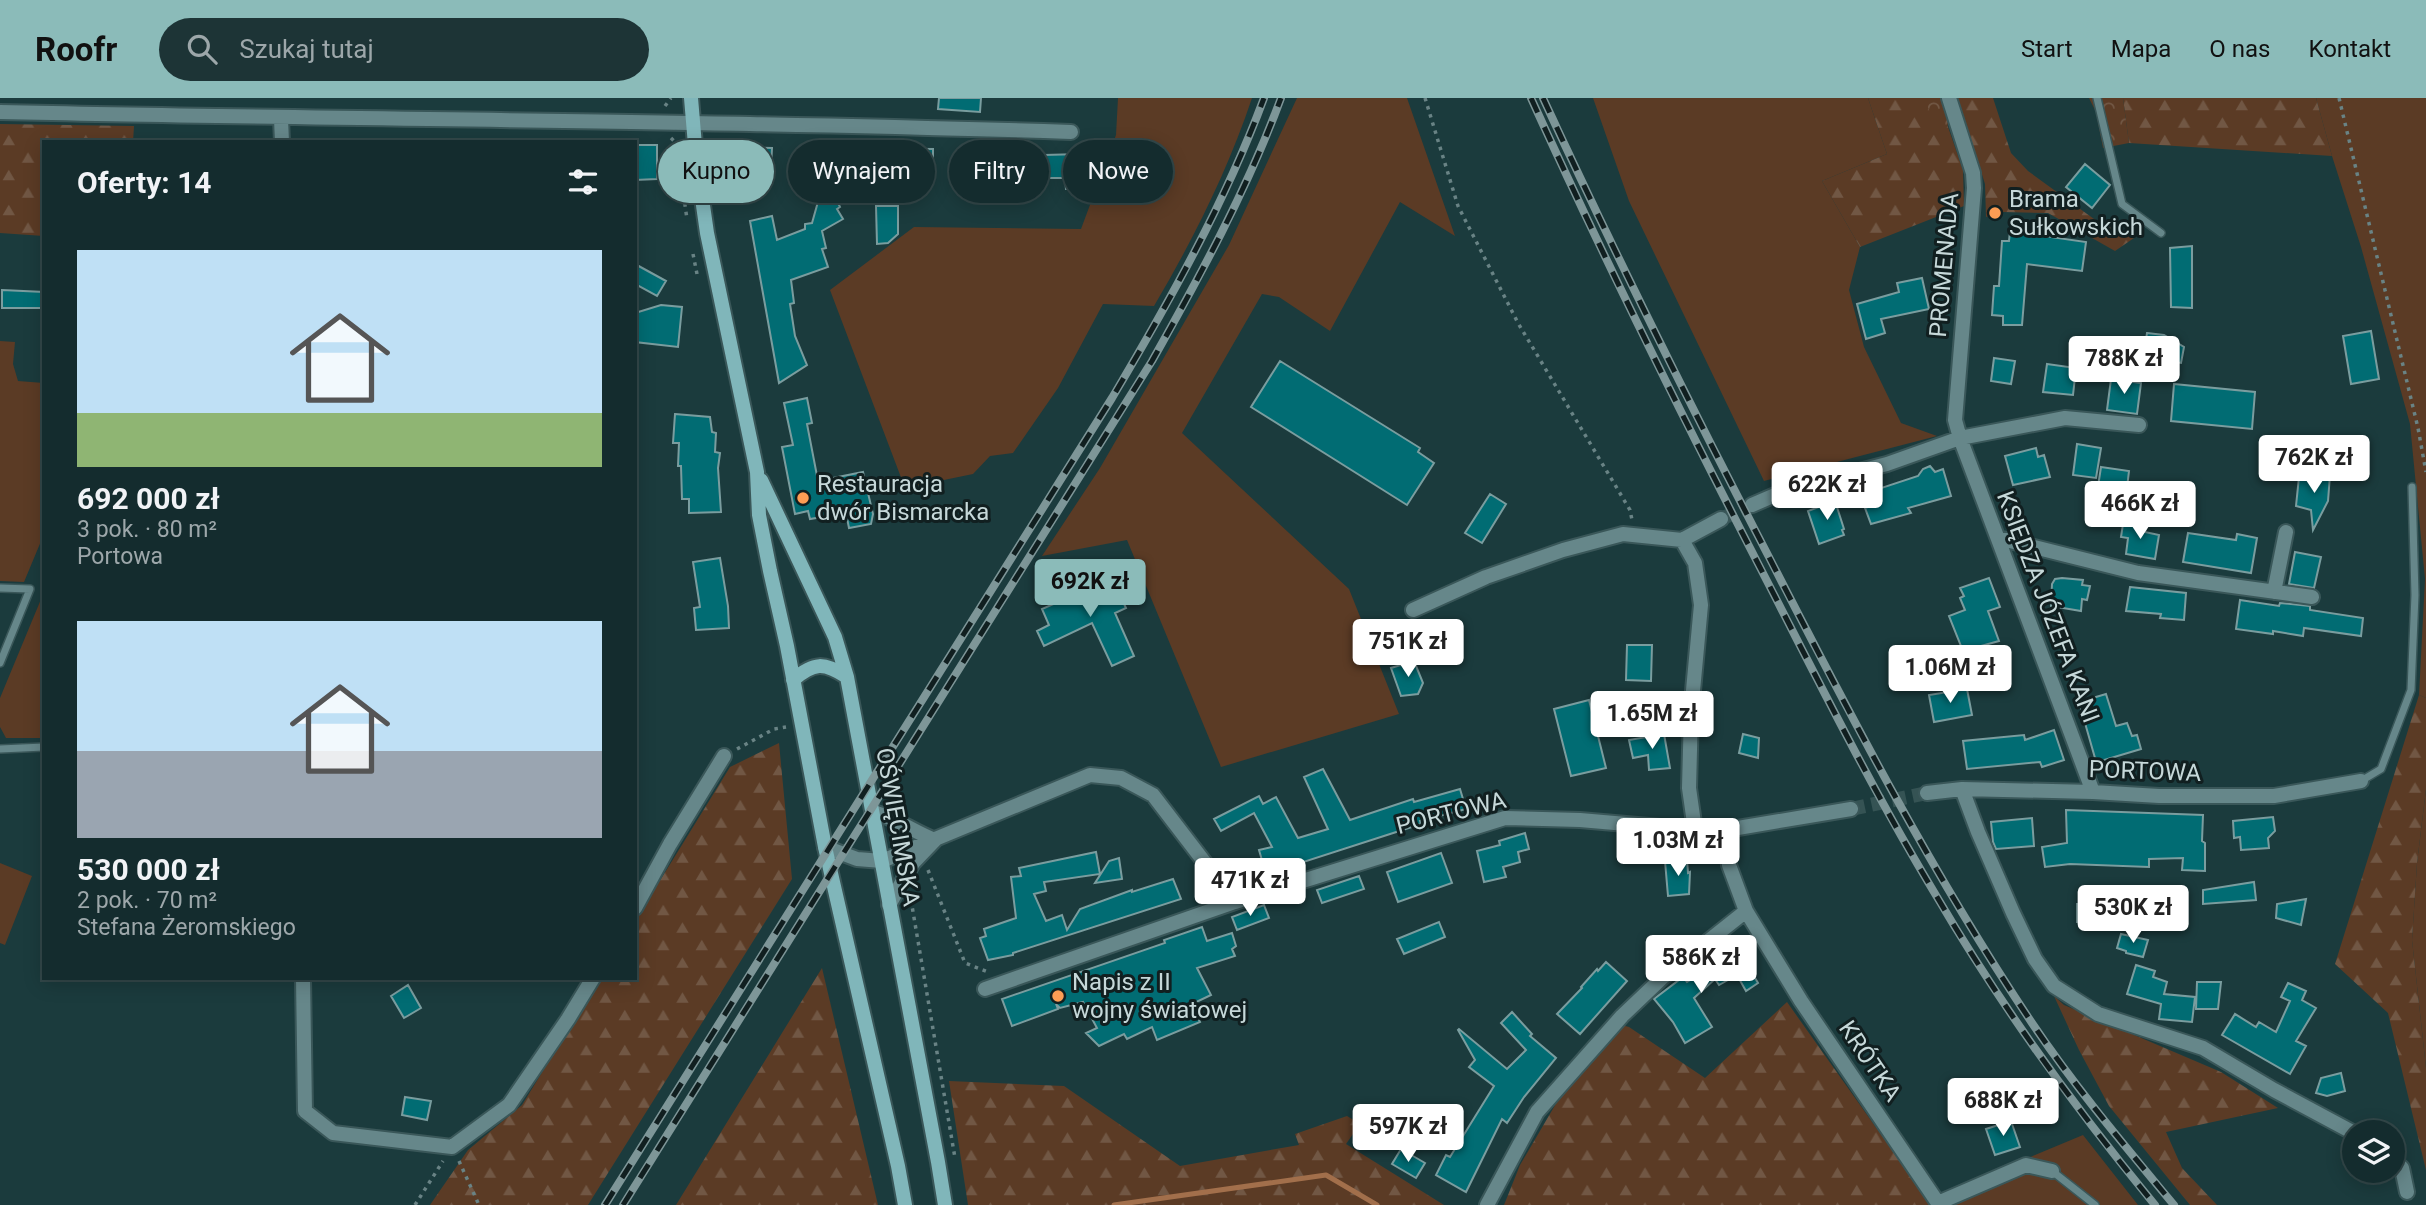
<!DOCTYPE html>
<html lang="pl">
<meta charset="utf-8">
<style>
:root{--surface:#142c2e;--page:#1d3436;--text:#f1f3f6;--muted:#9da7aa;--line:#33484a;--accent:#8bbbb9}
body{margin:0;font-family:Roboto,sans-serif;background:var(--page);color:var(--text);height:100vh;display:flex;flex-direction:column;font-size:26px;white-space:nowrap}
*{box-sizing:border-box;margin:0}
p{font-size:23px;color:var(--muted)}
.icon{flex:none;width:38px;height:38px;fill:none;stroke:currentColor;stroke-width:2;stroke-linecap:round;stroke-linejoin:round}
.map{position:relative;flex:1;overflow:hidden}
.sheet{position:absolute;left:42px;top:42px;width:595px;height:840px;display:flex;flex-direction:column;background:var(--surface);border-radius:0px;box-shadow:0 4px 18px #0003,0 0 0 2px var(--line)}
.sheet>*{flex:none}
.banner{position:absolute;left:658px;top:42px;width:665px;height:63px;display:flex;gap:14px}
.tools{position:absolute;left:2342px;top:1022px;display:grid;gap:14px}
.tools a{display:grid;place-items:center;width:63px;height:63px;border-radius:50%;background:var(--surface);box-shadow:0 4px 18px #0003,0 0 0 2px var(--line);font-size:35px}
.price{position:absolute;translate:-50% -60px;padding:0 16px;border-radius:7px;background:#fff;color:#222;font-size:23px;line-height:46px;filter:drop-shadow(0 2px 4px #0008)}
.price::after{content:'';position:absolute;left:50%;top:42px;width:21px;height:16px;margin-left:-10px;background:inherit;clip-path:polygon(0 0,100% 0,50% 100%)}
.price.on{background:var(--accent);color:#111}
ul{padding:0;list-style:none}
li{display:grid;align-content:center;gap:14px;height:371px;padding:0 35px}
li span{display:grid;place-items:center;height:217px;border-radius:0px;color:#555}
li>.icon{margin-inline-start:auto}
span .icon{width:126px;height:126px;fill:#fffc;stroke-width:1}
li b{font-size:30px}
h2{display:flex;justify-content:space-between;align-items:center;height:84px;padding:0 35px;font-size:30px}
.chip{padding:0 24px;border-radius:32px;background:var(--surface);box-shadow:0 4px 18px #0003,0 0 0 2px var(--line);font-size:24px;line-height:63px}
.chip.on{background:var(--accent);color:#111}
header{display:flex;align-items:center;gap:42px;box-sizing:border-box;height:98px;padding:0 35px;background:var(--accent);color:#111}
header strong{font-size:33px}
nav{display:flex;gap:38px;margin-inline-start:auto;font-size:24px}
.search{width:490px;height:63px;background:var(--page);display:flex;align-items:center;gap:18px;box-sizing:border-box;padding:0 24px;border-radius:38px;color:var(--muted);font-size:26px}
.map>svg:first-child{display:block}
.green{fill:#5b3b25}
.forest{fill:url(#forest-firs)}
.park{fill:url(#park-crowns)}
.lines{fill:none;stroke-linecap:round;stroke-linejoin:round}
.stream{stroke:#a26f4b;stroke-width:5}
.building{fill:#016c73;stroke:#7a9d9f;stroke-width:2}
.street-tunnel{stroke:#355354;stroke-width:14;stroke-dasharray:14 7;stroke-linecap:butt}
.lane-casing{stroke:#3a5759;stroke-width:10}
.street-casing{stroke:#3a5759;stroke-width:18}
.secondary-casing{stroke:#3a5759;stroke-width:18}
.path{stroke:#698385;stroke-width:3.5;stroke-dasharray:3.5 5;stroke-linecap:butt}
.lane{stroke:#66878a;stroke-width:7}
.street{stroke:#66878a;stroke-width:14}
.secondary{stroke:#80b6ba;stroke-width:14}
.rail-casing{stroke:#7e9698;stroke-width:8}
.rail{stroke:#111f20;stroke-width:5;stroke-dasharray:16;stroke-linecap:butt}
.poi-dot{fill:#fd9d54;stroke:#111f20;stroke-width:2.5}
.labels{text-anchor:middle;stroke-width:6;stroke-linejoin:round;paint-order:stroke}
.poi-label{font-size:24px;fill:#c6d8d9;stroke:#111f20;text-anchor:start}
.street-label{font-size:24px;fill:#c6d8d9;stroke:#111f20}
</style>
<header>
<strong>Roofr</strong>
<div class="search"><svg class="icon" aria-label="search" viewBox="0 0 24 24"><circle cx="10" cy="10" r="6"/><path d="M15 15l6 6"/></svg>Szukaj tutaj</div>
<nav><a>Start</a><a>Mapa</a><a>O nas</a><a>Kontakt</a></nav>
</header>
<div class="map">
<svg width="2426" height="1107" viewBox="0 0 2426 1107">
<defs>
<pattern id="forest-firs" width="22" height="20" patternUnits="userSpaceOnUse" patternTransform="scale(1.75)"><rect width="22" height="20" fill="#5b3b25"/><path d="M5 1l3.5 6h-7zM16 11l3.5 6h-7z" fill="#715744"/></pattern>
<pattern id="park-crowns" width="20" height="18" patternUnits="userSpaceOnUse" patternTransform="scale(1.75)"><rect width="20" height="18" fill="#5b3b25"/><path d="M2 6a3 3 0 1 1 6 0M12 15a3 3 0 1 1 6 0" fill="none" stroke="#715744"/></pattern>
</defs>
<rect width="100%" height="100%" fill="#1b3b3d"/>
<path class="green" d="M1118 0H1252C1228 72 1193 142 1154 208L1103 206 1058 290 1013 355 990 358 973 376 905 390 830 192 914 129 1081 131 1116 37Z
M1297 0H1407L1455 138 1400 104 1330 233 1279 199 1262 196 1182 335 1349 491 1399 616 1221 669 1127 442 1042 458 1100 370 1229 147Z
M1593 0H1868L1887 56 1822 83 1860 149 1849 192 1864 249 1901 325 1937 338 1764 383 1629 103Z
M2316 0H2426V600L2419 597 2425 481 2410 326 2361 149 2332 58Z
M0 243 15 244 13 266 18 283 44 285V436L24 484 0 483Z
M44 494V640H6L0 629V600Z
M2426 691V970L2412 842 2417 765Z
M0 765 32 778 5 847 0 845Z
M2083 1037 2138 1107H1942L1946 1094Z"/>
<path class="forest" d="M1868 0H1938L1963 72 1964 108 1860 149 1822 83 1887 56Z
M1958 0H1993L2011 55 2028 73 2094 121 2134 140 2115 153 2048 115 2003 114 1986 119 1985 86Z
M2123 0H2316L2332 58 2129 45Z
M0 26 134 28 133 44H44V138L0 135Z
M2419 597 2426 600V691L2417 765 2412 842 2426 970V1072L2388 915 2335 866Z
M779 645 792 781 588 1107H430L468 1052 522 1007 600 880H635V823L730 669Z
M822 870 878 1107H676Z
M2054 898 2064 907 2221 974 2278 1010 2166 1034 2182 1070 2217 1107H2190L2109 1008 2079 952Z
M1787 904 1931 1107H1504L1520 1067 1561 997 1621 927 1629 929 1705 980Z
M949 983 1064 988 1180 1068 1299 1047 1295 1036 1347 1018 1360 1026 1346 1046 1444 1107H968Z"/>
<path class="park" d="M1924 0H1960L1941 41Z
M2089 0H2123L2129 45 2103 50 2096 14Z"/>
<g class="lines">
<path class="stream" d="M1114 1107 1326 1077 1377 1107"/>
</g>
<path class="building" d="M939 0H981L980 14 938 11Z
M635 47H657V81L635 82Z
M743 49 772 50 771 71H767L768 89H742L738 53Z
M845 50 933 51V84H913L896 58 897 76 872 75V83L844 82Z
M1081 56V90L1066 91 1065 80H1044V57Z
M2085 66 2110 87 2092 110 2066 89Z
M825 79 840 109 837 111 843 121 822 133 826 150 822 151 828 169 791 182 794 205 790 206 795 238 807 267 779 285 750 123 772 118 777 142 805 131V126L812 125Z
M876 108H898V136L888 145 877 146Z
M2010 133 2086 144 2082 173 2027 166 2022 227H2003V218L1992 217 1994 188H1999L2002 143H2009Z
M2192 148V210L2171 209 2170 150Z
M635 166 666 183 657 198 635 186Z
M1922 180 1929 211 1881 221 1885 235 1866 241 1857 206 1899 194 1897 185Z
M2 192 44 194V210H2Z
M661 207 682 209 678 249 635 244V215Z
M2371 233 2379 281 2351 286 2343 238Z
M2147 235 2164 237 2184 249 2181 265 2143 260Z
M1994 260 2015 263 2011 286 1991 283Z
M1280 263 1420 350 1418 354 1434 365 1407 407 1251 309Z
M2047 266 2076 270 2073 297 2043 294Z
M2111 281 2141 285 2137 316 2107 312Z
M2174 286 2255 294 2252 331 2171 323Z
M807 300 812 325 807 326 818 383 863 374 873 416 871 426 849 430 846 415 810 421 808 413 795 416 782 349 793 347 784 305Z
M675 316 710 319 712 334 716 335 715 354 720 355 718 370 721 414 689 415V401H682L681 368H678L679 345H673Z
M2077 346 2101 350 2096 380 2073 377Z
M2036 350 2038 359 2044 357 2050 379 2013 387 2005 358Z
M1930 368 1935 374 1943 371 1951 398 1908 410 1911 415 1871 426 1865 410 1874 407 1869 394 1918 378 1923 371Z
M2101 369 2129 373 2125 406 2096 402Z
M2330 377 2328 403 2313 432 2311 412 2296 408 2299 379Z
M1490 396 1506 406 1482 445 1465 435Z
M1835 403 1844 431 1842 432 1844 437 1819 446 1808 413Z
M2123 426 2146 429 2145 434 2159 437 2155 461 2126 456 2128 440 2121 439Z
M2188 435 2236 442 2237 436 2257 440 2251 475 2183 464Z
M2295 454 2321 459 2314 490 2289 486Z
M720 460 728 508 729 530 696 532 694 510 700 509 693 464Z
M1112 480 1126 510 1115 515 1134 558 1112 568 1092 525 1044 548 1037 533 1049 527 1042 511Z
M1989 480 2000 509 1988 513 1999 543 1963 553 1949 518 1965 512 1960 500 1964 498 1960 490Z
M2062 480 2083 482 2082 487 2090 488 2087 502 2082 501 2081 513 2051 508 2052 486 2055 481Z
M2130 489 2186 495 2184 522 2160 520 2161 516 2126 513Z
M2240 502 2279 508 2280 505 2310 508V512L2363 520 2361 538 2304 530 2303 538 2273 533V536L2236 531Z
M1627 547H1652L1651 583 1626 582Z
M1414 563 1423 585 1418 596 1401 598 1391 570Z
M1967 591 1972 617 1934 624 1929 597Z
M2106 596 2116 628 2127 625 2132 638 2137 637 2141 651 2101 663 2095 660 2079 604Z
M1589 602 1606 670 1571 678 1554 611Z
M2054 632 2064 662 2042 669 2040 664 1967 671 1963 643 2024 637 2025 642Z
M1664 636 1670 670 1649 672 1648 657 1633 660 1629 642Z
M1743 636 1759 640 1758 660 1739 655Z
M1323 671 1350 722 1413 701 1414 704 1460 691 1466 711 1420 723 1421 726 1266 776 1259 752 1272 749 1254 715 1221 733 1214 721 1259 698 1263 706 1276 699 1298 740 1328 731 1304 679Z
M2066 712 2203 717 2202 743 2205 745V773L2182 772 2183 760 2149 761V769L2070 766 2045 769 2042 749 2067 745Z
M2273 719 2275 733 2268 740 2269 750 2241 752 2240 739 2234 740 2233 723Z
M2032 720 2034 748 1996 751 1993 744 1991 724Z
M1525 735 1529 751 1518 754 1520 764 1503 769 1506 779 1484 784 1477 753 1500 747 1499 743Z
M1096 754 1100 776 1044 784 1046 793 1034 796 1046 823 1062 817 1067 832 1080 811 1132 792V794L1173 781 1181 801 1013 855V857L988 862 980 840 986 838 984 831 1016 820 1011 779 1021 778 1019 770Z
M1441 755 1452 785 1398 804 1387 774Z
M1119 760 1122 781 1095 785 1109 763Z
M1687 762 1688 775 1690 774 1689 796 1668 798 1665 763Z
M1359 778 1364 791 1322 805 1317 792Z
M2254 784 2256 802 2203 806V792Z
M2114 795 2115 816 2091 817V823L2077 824V806H2084V796Z
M2306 801 2301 827 2276 820 2277 806Z
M1264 807 1269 820 1237 832 1232 819Z
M1439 824 1445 839 1404 856 1397 841Z
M1202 829 1207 843 1232 835 1236 848 1232 851 1235 858 1197 870 1211 897 1192 906 1200 924 1157 942 1152 929 1127 941 1124 936 1099 948 1086 935 1097 930 1083 904 1060 910 1056 906 1058 911 1012 928 1002 901 1165 845 1164 842Z
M2121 836 2148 842 2143 859 2126 855V853L2117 850Z
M1739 853 1758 885 1746 893 1737 877 1719 887 1715 881 1694 900 1712 929 1685 945 1673 924 1654 901 1683 879 1687 884Z
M1606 864 1627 883 1580 936 1557 916 1582 890 1581 889 1597 871 1598 873Z
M2136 867 2155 873 2153 879 2167 884 2164 896 2195 899 2192 924 2159 921 2161 906 2127 896Z
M2197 884H2221L2218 911H2196Z
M2288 885 2306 893 2302 902 2316 910 2296 943 2306 948 2290 976 2222 937 2235 916 2256 929 2259 924 2276 934 2290 903 2281 899Z
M408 887 421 910 404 920 391 898Z
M1512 914 1532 936 1530 938 1556 960 1524 999 1507 1025 1502 1021 1466 1094 1436 1077 1446 1057 1450 1059 1494 988 1469 969 1475 962 1458 932 1459 931 1507 971 1526 952 1501 925Z
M2341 975 2345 993 2327 998 2316 995 2321 980Z
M405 999 431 1003 427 1022 402 1017Z
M2011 1023 2020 1049 1995 1057 1986 1031Z
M1401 1051 1425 1065 1416 1080 1392 1066Z"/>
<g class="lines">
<path class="street-tunnel" d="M1721 421 1752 407
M1851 711 1927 695"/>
<g class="lane-casing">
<path id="lane" d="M2097 0 2122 106 2161 135
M0 490 30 491 0 565
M0 651 44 649
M2361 683 2381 671 2411 592 2415 497 2412 389
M2052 1073 2095 1107"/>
</g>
<g class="street-casing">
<path id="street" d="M1949 0 1973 75 1974 90 1955 322 1960 340 2093 694
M0 14C357 22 714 22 1071 34
M281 21 282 44
M1752 407 1789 391 1887 366 1960 340 2065 320 2139 327
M1998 440 2138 475 2312 499
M1682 442 1695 465 1701 507 1691 614 1689 690 1695 732
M2274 494 2286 434
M1413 512 1486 479 1563 452 1623 436 1682 442 1721 421
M1962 691 1978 734 2013 815 2035 861 2054 888 2098 916 2203 950 2274 992 2354 1035
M1927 695 1962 691 2093 694 2159 698H2274L2361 683
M873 714C894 719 914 734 935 742L913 765 889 807
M1726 732 1729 767 1746 813 1801 903 1938 1105 2026 1067 2052 1073
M825 749 857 761 882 763 1090 677 1121 680 1153 697 1235 804 1505 720 1580 722 1695 732H1726L1851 711
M635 810 670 746 724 658
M303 880 305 1013 333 1035 452 1049 509 1007 568 921 593 880
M985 891 1235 804
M2392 1061 2402 1070 2407 1094
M1487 1107 1537 1014 1622 918 1663 879 1746 813"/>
</g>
<g class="secondary-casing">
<path id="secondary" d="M691 0 696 59 707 135 757 374 759 417 770 473 787 548 825 749 898 1068 905 1107
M761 382 835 539 847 579 938 1064 945 1107
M793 582C814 564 824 564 847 579"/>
</g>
<path class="path" d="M1425 0 1458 108 1518 225 1630 412 1632 422
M2339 0 2418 330 2426 374
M665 8 671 0
M671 40 676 45 687 121
M693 156 697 176
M737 651 774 631 786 629
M928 772 965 865 988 874
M911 802 955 1060
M459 1063 479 1107
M415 1107 443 1063"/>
<use href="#lane" class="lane"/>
<use href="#street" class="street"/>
<use href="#secondary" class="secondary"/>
<g class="rail-casing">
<path id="rail" d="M1531 0C1605 163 1685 324 1767 483 1822 590 1875 697 1937 799 2001 908 2075 1010 2155 1107
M1543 0C1615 156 1691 309 1770 461 1851 619 1933 777 2032 925 2075 989 2125 1048 2174 1107
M605 1107 1112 300C1169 204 1225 105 1264 0
M623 1107 1152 263C1200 178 1247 92 1281 0"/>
</g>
<use href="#rail" class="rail"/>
</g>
<g class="poi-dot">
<circle cx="1995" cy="115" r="7"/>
<circle cx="803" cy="400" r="7"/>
<circle cx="1058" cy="898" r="7"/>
</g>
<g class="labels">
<g class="poi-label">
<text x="2009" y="109">Brama<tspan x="2009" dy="28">Sułkowskich</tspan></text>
<text x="817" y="394">Restauracja<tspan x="817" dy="28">dwór Bismarcka</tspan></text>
<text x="1072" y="892">Napis z II<tspan x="1072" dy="28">wojny światowej</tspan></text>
</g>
<g class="street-label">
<text transform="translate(1944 167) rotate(-85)" y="8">PROMENADA</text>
<text transform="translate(2048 509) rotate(69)" y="8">KSIĘDZA JÓZEFA KANI</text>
<text transform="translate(2145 673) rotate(2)" y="8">PORTOWA</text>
<text transform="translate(1451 715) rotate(-14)" y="8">PORTOWA</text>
<text transform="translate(898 729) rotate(80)" y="8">OŚWIĘCIMSKA</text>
<text transform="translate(1870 963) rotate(56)" y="8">KRÓTKA</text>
</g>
</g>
</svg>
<div class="tools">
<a><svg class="icon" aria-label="layers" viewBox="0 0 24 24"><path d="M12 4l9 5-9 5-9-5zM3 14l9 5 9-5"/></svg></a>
</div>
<b class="price" style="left:2124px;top:298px">788K zł</b>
<b class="price" style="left:2314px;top:397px">762K zł</b>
<b class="price" style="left:1827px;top:424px">622K zł</b>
<b class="price" style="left:2140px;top:443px">466K zł</b>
<b class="price on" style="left:1090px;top:521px">692K zł</b>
<b class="price" style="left:1408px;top:581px">751K zł</b>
<b class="price" style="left:1950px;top:607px">1.06M zł</b>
<b class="price" style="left:1652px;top:653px">1.65M zł</b>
<b class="price" style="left:1678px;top:780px">1.03M zł</b>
<b class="price" style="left:1250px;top:820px">471K zł</b>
<b class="price" style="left:2133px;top:847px">530K zł</b>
<b class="price" style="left:1701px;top:897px">586K zł</b>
<b class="price" style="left:2003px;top:1040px">688K zł</b>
<b class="price" style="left:1408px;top:1066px">597K zł</b>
<div class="banner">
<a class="chip on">Kupno</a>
<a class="chip">Wynajem</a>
<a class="chip">Filtry</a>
<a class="chip">Nowe</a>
</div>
<section class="sheet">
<h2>Oferty: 14<svg class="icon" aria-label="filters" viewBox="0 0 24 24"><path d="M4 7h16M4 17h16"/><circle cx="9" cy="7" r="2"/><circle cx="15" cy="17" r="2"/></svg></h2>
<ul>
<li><span style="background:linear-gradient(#bfe0f5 75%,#8fb573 0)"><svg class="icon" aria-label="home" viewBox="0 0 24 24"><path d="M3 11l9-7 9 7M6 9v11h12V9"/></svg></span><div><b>692 000 zł</b><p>3 pok. · 80 m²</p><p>Portowa</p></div></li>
<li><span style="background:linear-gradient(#bfe0f5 60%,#9aa5b1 0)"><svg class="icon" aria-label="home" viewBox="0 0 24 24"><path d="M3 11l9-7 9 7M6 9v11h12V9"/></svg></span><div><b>530 000 zł</b><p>2 pok. · 70 m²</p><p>Stefana Żeromskiego</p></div></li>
</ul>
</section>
</div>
